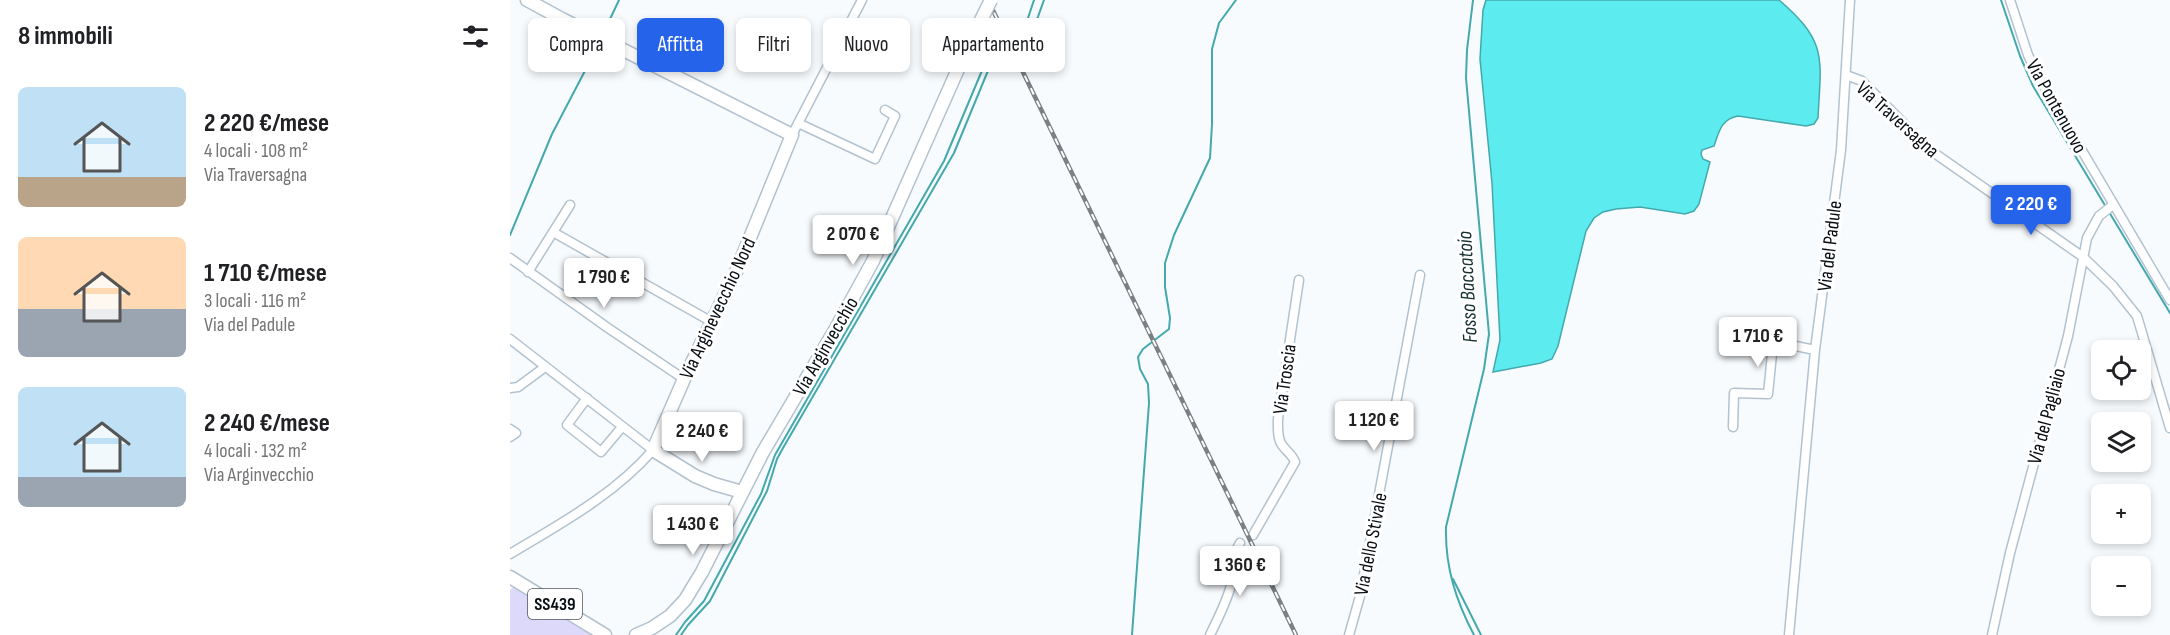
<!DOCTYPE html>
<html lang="it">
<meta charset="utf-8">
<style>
:root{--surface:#fff;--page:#f6f6f6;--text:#202124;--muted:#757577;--accent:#2563eb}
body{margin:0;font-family:"Sofia Sans Condensed",sans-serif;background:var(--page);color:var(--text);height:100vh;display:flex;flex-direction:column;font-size:22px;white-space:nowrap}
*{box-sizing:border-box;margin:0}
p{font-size:20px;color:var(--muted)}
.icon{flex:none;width:33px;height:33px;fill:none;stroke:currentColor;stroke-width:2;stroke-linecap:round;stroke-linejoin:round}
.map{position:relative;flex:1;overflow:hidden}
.sheet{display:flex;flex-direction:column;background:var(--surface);width:510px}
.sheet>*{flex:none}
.hud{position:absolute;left:18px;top:18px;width:570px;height:54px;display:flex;gap:12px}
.fabs{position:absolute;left:1581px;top:340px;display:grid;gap:12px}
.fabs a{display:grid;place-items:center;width:60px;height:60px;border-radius:9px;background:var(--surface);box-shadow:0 3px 9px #0003;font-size:30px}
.price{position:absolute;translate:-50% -51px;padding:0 14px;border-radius:6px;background:#fff;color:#222;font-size:20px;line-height:39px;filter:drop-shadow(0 2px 3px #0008)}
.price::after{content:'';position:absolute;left:50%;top:36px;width:18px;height:14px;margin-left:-9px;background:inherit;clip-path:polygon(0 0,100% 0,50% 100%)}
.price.selected{background:var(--accent);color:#fff}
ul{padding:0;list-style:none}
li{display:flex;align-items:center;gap:18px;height:150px;padding:0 18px}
li span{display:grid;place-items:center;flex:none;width:168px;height:120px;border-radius:9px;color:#555}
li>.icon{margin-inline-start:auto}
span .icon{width:72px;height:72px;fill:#fffc;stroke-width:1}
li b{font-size:26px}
h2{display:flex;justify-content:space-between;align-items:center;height:72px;padding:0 18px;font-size:26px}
.pill{padding:0 21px;border-radius:9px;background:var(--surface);box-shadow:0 3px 9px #0003;font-size:21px;line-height:54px}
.pill.selected{background:var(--accent);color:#fff}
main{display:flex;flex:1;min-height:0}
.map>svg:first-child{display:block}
.green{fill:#ddd9fb}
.water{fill:#5cecef;stroke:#43a9ad;stroke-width:1.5}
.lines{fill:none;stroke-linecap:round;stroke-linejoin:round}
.stream{stroke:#43a9ad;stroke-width:2}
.street-casing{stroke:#b3c2cf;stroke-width:11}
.secondary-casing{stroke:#b3c2cf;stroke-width:15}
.primary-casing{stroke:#b3c2cf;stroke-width:15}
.street{stroke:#fff;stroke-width:8}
.secondary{stroke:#fff;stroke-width:12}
.primary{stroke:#fff;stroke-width:12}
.rail-casing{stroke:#7c8084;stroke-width:4.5}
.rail{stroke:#fff;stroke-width:2;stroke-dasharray:7;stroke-linecap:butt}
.secondary-bridge-casing{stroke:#b3c2cf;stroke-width:15;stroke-linecap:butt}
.secondary-bridge{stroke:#fff;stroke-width:12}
.labels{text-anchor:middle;stroke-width:6;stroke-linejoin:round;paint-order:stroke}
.shield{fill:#fff;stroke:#525659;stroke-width:1.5}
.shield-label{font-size:18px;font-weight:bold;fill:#080d12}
.street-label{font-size:20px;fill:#080d12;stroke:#fff}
.water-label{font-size:21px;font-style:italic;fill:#183131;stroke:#fff}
</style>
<main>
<section class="sheet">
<h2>8 immobili<svg class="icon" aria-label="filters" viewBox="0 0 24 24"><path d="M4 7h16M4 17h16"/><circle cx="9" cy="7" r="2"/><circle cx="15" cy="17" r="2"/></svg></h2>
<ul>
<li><span style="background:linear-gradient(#bfe0f5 75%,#b9a48a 0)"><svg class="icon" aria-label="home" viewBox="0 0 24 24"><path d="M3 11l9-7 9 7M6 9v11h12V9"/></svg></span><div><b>2 220 €/mese</b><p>4 locali · 108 m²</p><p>Via Traversagna</p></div></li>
<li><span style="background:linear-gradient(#ffd9b3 60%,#9aa5b1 0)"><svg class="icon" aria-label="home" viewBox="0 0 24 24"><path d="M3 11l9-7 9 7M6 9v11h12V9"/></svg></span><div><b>1 710 €/mese</b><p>3 locali · 116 m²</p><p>Via del Padule</p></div></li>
<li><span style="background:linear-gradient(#bfe0f5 75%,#9aa5b1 0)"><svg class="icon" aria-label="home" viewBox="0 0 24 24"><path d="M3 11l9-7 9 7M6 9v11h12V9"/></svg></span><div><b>2 240 €/mese</b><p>4 locali · 132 m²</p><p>Via Arginvecchio</p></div></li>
</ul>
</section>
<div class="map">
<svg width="1660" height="635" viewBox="0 0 1660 635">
<rect width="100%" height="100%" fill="#f8fbfe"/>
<path class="green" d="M7 585 89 635H0V590Z"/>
<path class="water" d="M976 0H1269C1318 42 1311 58 1308 118L1304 124 1296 126 1228 116C1211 119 1209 132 1204 146L1192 150 1191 154 1193 159 1200 162 1189 204 1184 211 1175 214 1130 207 1106 209 1093 212 1084 218 1076 231 1048 346 1042 359 1031 363 983 372 990 340 982 183 970 59 973 10Z"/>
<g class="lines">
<path class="stream" d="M963 0 957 50 956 78 979 334 974 369 936 527C935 567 946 601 964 635
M1491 0 1510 56 1523 86 1660 313
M93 34 109 0
M0 235 42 134 90 42
M943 579 971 635
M166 635 175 622 194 601 251 494 265 455 434 161 476 61 483 51 489 46 508 38 513 33 524 0
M171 635 178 625 200 601 257 491 267 459 273 448 444 153 482 61 520 39 534 0
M622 635 639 403 638 384 630 369 628 357 633 349 659 329 660 318 655 287V263L664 235 700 158 702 124V49L709 23 726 0"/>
<g class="street-casing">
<path id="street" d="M1500 0 1518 55 1531 81 1660 300
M1336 75 1352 81 1420 150 1573 257 1603 286 1627 316 1660 428
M288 123 365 159 385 116 375 110
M282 135 352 0
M43 232 202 322
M0 258 98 328 174 379
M18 272 60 205
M0 339 143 450C104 495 50 524 0 554
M0 388 8 387 35 367
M77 398 57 425 91 452 112 427
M1223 427 1224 393 1258 394 1263 344 1266 342 1305 350
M0 429 6 433 0 437
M743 535 785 462C782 454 776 451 772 445 767 438 768 427 768 419L789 280
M700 635C708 618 718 600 722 581 725 567 722 555 730 543
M839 635 850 596 910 275
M1279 635 1305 350 1331 150 1340 0
M1482 635 1500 553 1558 336 1577 238 1589 216 1603 205"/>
</g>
<g class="secondary-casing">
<path id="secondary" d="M17 0 52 19 282 135 226 272 174 379 143 450 185 476 204 484 232 492
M126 635 142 628 160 616 175 600 192 572 253 452 325 330 363 261 460 42"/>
</g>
<g class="primary-casing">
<path id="primary" d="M0 577 95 635"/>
</g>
<use href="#street" class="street"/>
<use href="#secondary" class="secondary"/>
<use href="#primary" class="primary"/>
<g class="rail-casing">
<path id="rail" d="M478 0 786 635"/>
</g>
<use href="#rail" class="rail"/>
<g class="secondary-bridge-casing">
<path id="secondary-bridge" d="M460 42 481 0"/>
</g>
<use href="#secondary-bridge" class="secondary-bridge"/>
</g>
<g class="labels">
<rect class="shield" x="18" y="589" width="54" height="30" rx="4.5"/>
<g class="shield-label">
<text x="45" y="610">SS439</text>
</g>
<g class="street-label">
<text transform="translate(1547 106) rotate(61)" y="7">Via Pontenuovo</text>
<text transform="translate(1388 119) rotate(42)" y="7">Via Traversagna</text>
<text transform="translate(1319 246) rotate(-83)" y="7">Via del Padule</text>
<text transform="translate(207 308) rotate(-65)" y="7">Via Arginevecchio Nord</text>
<text transform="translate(315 346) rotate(-60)" y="7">Via Arginvecchio</text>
<text transform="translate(774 379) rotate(-82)" y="7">Via Troscia</text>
<text transform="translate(1536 416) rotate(-75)" y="7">Via del Pagliaio</text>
<text transform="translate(860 544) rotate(-79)" y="7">Via dello Stivale</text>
</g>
<g class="water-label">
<text transform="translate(957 287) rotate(-93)" y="7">Fosso Baccatoio</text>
</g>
</g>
</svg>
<div class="fabs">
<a><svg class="icon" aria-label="locate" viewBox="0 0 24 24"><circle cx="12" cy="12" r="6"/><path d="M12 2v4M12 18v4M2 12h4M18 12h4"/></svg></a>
<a><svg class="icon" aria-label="layers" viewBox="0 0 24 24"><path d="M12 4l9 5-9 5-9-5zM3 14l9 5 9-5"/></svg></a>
<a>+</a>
<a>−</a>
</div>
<b class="price selected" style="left:1521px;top:236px">2 220 €</b>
<b class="price" style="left:343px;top:266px">2 070 €</b>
<b class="price" style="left:94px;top:309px">1 790 €</b>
<b class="price" style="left:1248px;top:368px">1 710 €</b>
<b class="price" style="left:864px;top:452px">1 120 €</b>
<b class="price" style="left:192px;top:463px">2 240 €</b>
<b class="price" style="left:183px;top:556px">1 430 €</b>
<b class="price" style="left:730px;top:597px">1 360 €</b>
<div class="hud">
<a class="pill">Compra</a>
<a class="pill selected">Affitta</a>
<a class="pill">Filtri</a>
<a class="pill">Nuovo</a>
<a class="pill">Appartamento</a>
</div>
</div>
</main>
